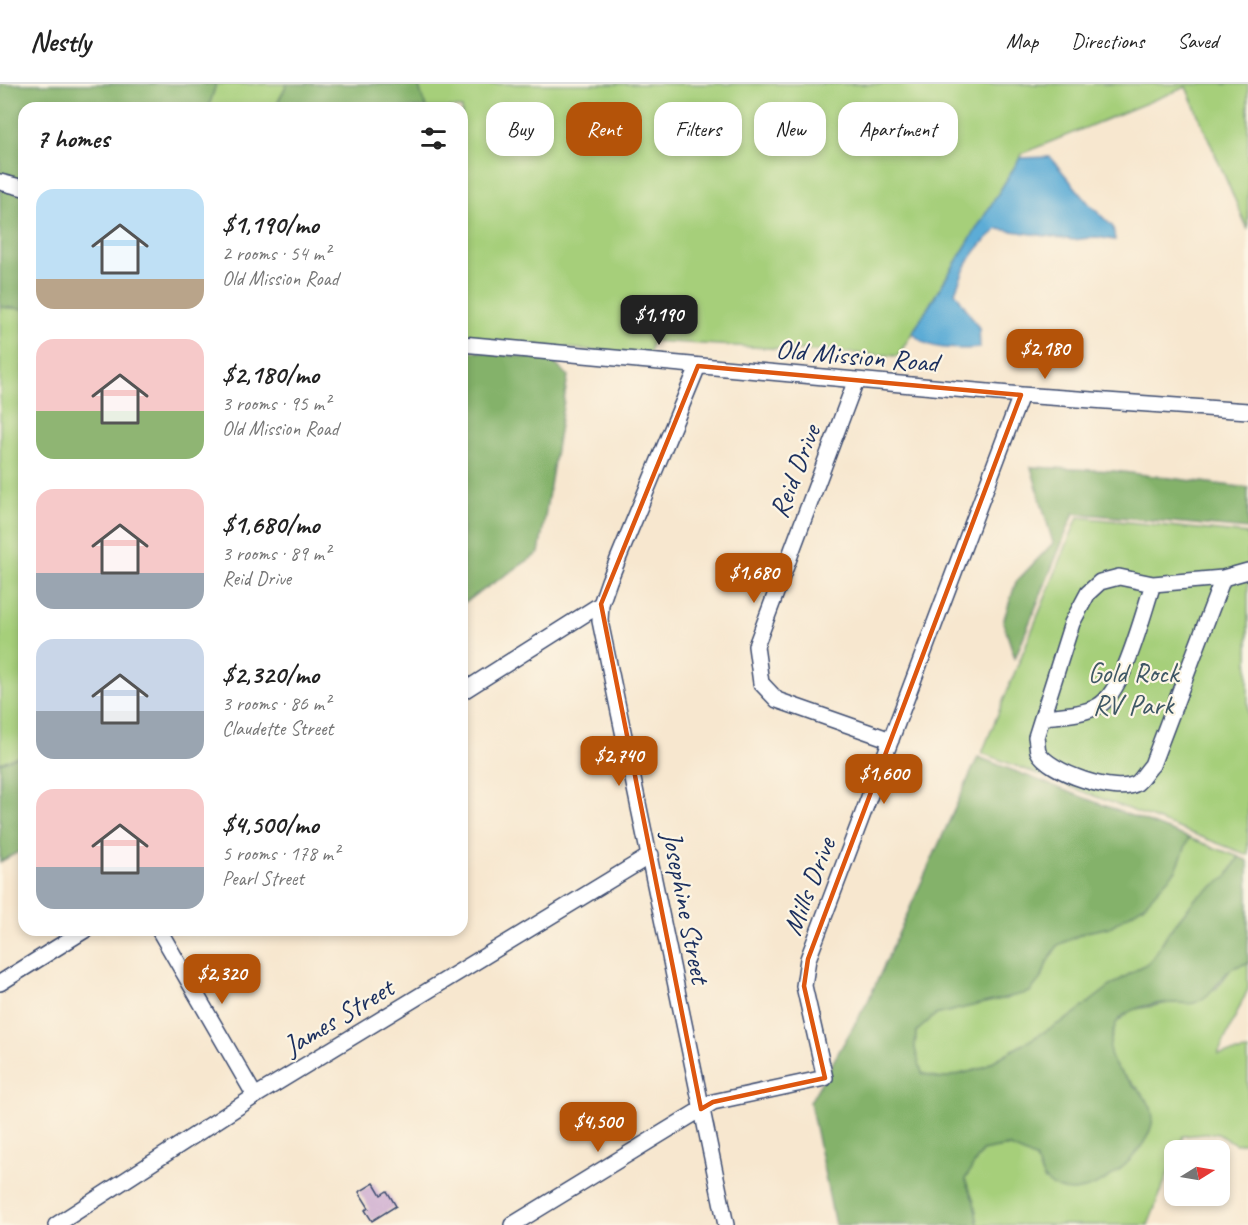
<!DOCTYPE html>
<meta charset="utf-8">
<style>
:root{--surface:#fff;--page:#f2f2f2;--text:#222;--muted:#767676;--line:#e0e0e0;--accent:#b45309}
body{margin:0;font-family:Caveat,sans-serif;background:var(--page);color:var(--text);height:100vh;display:flex;flex-direction:column;font-size:22px;white-space:nowrap}
*{box-sizing:border-box;margin:0}
p{font-size:20px;color:var(--muted)}
.icon{flex:none;width:33px;height:33px;fill:none;stroke:currentColor;stroke-width:2;stroke-linecap:round;stroke-linejoin:round}
.map{position:relative;flex:1;overflow:hidden}
.details{position:absolute;left:18px;top:18px;width:450px;height:834px;display:flex;flex-direction:column;background:var(--surface);border-radius:18px;box-shadow:0 3px 9px #0003}
.details>*{flex:none}
.top-card{position:absolute;left:486px;top:18px;width:570px;height:54px;display:flex;gap:12px}
.needle{width:39px;rotate:79deg}
.fabs{position:absolute;left:1164px;top:1056px;display:grid;gap:12px}
.fabs a{display:grid;place-items:center;width:66px;height:66px;border-radius:12px;background:var(--surface);box-shadow:0 3px 9px #0003;font-size:30px}
.price{position:absolute;translate:-50% -51px;padding:0 14px;border-radius:12px;background:var(--accent);color:#fff;font-size:20px;line-height:39px;filter:drop-shadow(0 2px 3px #0008)}
.price::after{content:'';position:absolute;left:50%;top:36px;width:18px;height:14px;margin-left:-9px;background:inherit;clip-path:polygon(0 0,100% 0,50% 100%)}
.price.on{background:#222;color:#fff}
ul{padding:0;list-style:none}
li{display:flex;align-items:center;gap:18px;height:150px;padding:0 18px}
li span{display:grid;place-items:center;flex:none;width:168px;height:120px;border-radius:18px;color:#555}
li>.icon{margin-inline-start:auto}
span .icon{width:72px;height:72px;fill:#fffc;stroke-width:1}
li b{font-size:26px}
h2{display:flex;justify-content:space-between;align-items:center;height:72px;padding:0 18px;font-size:26px}
.tag{padding:0 21px;border-radius:18px;background:var(--surface);box-shadow:0 3px 9px #0003;font-size:21px;line-height:54px}
.tag.on{background:var(--accent);color:#fff}
header{display:flex;align-items:center;gap:36px;box-sizing:border-box;height:84px;padding:0 30px;background:var(--surface);border-bottom:2px solid var(--line)}
header strong{font-size:28px}
nav{display:flex;gap:33px;margin-inline-start:auto;font-size:21px}
.map>svg:first-child{display:block}
.green{fill:#a6cf7a;stroke:#607f6c;stroke-width:1.5}
.forest{fill:#84b26a;stroke:#507064;stroke-width:1.5}
.water{fill:#5cacd6;stroke:#3c6e9a;stroke-width:1.5}
.building{fill:#caa8cf}
.lines{fill:none;stroke-linecap:round;stroke-linejoin:round}
.minor-casing{stroke:#3c4b6f;stroke-width:18}
.minor{stroke:#fff;stroke-width:15}
.marked{fill:none;stroke:#de5710;stroke-width:4.5;stroke-linejoin:round}
.labels{text-anchor:middle;stroke-width:4.5;stroke-linejoin:round;paint-order:stroke}
.street-label{font-size:28px;fill:#1b2f5e;stroke:#fcf5e5}
.park-label{font-size:28px;fill:#3e5765;stroke:#fcf5e5}
</style>
<header>
<strong>Nestly</strong>
<nav><a>Map</a><a>Directions</a><a>Saved</a></nav>
</header>
<div class="map">
<svg width="1248" height="1141" viewBox="0 0 1248 1141">
<rect width="100%" height="100%" fill="#fcf5e5"/>
<filter id="ink" filterUnits="userSpaceOnUse"><feTurbulence type="fractalNoise" baseFrequency=".0167" numOctaves="2"/><feDisplacementMap in="SourceGraphic" scale="12" xChannelSelector="R" yChannelSelector="G"/><feConvolveMatrix kernelMatrix="1 2 1 2 8 2 1 2 1" color-interpolation-filters="sRGB"/></filter>
<filter id="wash" filterUnits="userSpaceOnUse"><feTurbulence type="fractalNoise" baseFrequency=".008" numOctaves="4" result="noise"/><feDisplacementMap in="SourceGraphic" scale="24" xChannelSelector="R" yChannelSelector="G"/><feGaussianBlur stdDeviation="1.35" result="paint"/><feColorMatrix in="noise" values="0 0 0 0 0 0 0 0 0 0 0 0 0 0 0 0 0 1.4 0 .05"/><feComposite in="paint" operator="in"/></filter>
<g filter="url(#wash)">
<rect width="100%" height="100%" fill="#f7e7cf"/>
<path class="green" d="M216 0H287L275 24H205L210 19Z
M418 0H1248V146L1186 3 1023 69 898 272 652 257 649 272 462 254V24H426Z
M0 223 24 225V670L0 679Z
M1078 433 1248 450V771L982 669Z
M1189 754 1239 773 1227 793 1196 814 1168 849 1151 877 1113 900 1070 933 980 985 940 995 922 989 915 965 916 948 935 931 992 916 1007 915 1042 894 1047 878 1058 861 1086 848 1110 843 1176 786Z
M1248 879V905L1218 970 1248 967V1058L1236 1060 1216 1049 1183 1052 1178 1066H1174V1074L1148 1141H978L974 1118 965 1095 982 1067C998 1063 1022 1058 1035 1075 1040 1080 1042 1090 1045 1097L1138 1004 1115 984 1108 965 1116 939 1131 926 1169 919H1194L1216 905 1232 884Z"/>
<path class="forest" d="M0 0H216L210 19 205 24H24V98L0 92Z
M287 0H418L426 24H275Z
M0 105 24 110V225L0 223Z
M462 266 551 276 568 292 539 469 462 520Z
M1031 383 1115 387 1248 404V445L1074 429 1015 574 1003 538 1016 498 1053 459Z
M24 670V765L0 778V679Z
M978 673 1189 754 1176 786 1143 822 1110 843 1086 848 1058 861 1047 878 1042 893 1030 908 935 931 916 948 915 965 922 989 940 995 980 985 1070 933 1113 900 1151 877 1168 849 1196 814 1227 793 1239 773 1248 777V879C1243 881 1235 882 1231 885 1218 896 1212 913 1194 919 1188 921 1178 918 1171 919 1153 919 1128 923 1117 938 1114 942 1113 950 1111 955 1100 993 1160 1004 1152 1040 1144 1075 1081 1128 1047 1098 1041 1093 1038 1081 1035 1074L1008 1062 982 1067 965 1095 974 1118 978 1141H835L810 1018 868 917Z"/>
<path class="water" d="M1050 73 1090 121 1113 143 1115 156 1096 153 1074 156 998 145C973 165 966 179 955 208L979 244 980 264C960 265 924 268 913 248L1020 74Z"/>
<g id="blocks">
<path class="building" d="M374 1099 381 1111 387 1107 396 1122 372 1137 365 1126 369 1124 359 1108Z"/>
</g>
</g>
<g filter="url(#ink)">
<use href="#blocks" fill-opacity="0" stroke="#3c4b6f" stroke-width="1.5"/>
<g class="lines">
<g class="minor-casing">
<path id="minor" d="M0 98 24 104
M462 260 1021 311 1248 327
M698 282 609 497 601 520 600 537 726 1141
M856 296 756 562 761 599 777 616 891 656
M1223 494 1152 681C1147 686 1142 695 1137 699 1118 712 1047 688 1038 667 1037 664 1037 657 1036 653L1072 539 1088 509 1100 498 1119 493 1153 500 1223 494 1248 487
M462 608 601 520
M1043 633C1060 631 1082 631 1098 622 1124 608 1143 529 1153 500
M159 846 255 1012
M0 899 85 846
M56 1141 255 1012 651 771
M512 1141 713 1018 825 994 804 902 808 875 1021 311"/>
</g>
<use href="#minor" class="minor"/>
</g>
</g>
<path class="marked" d="M698 282 1021 311 808 875 804 902 825 994 713 1018 701 1025 601 520Z"/>
<g class="labels">
<g class="street-label">
<text transform="translate(857 271) rotate(5)" y="10">Old Mission Road</text>
<text transform="translate(794 387) rotate(-69)" y="10">Reid Drive</text>
<text transform="translate(808 802) rotate(-69)" y="10">Mills Drive</text>
<text transform="translate(687 823) rotate(79)" y="10">Josephine Street</text>
<text transform="translate(338 932) rotate(-31)" y="10">James Street</text>
</g>
<g class="park-label">
<text x="1133" y="598">Gold Rock<tspan x="1133" dy="32">RV Park</tspan></text>
</g>
</g>
</svg>
<div class="fabs">
<a><svg class="needle" viewBox="-14 -14 28 28"><path d="M0-13l5 13h-10z" fill="#e53935"/><path d="M0 13l5-13h-10z" fill="#767676"/></svg></a>
</div>
<b class="price on" style="left:659px;top:262px">$1,190</b>
<b class="price" style="left:1045px;top:296px">$2,180</b>
<b class="price" style="left:754px;top:520px">$1,680</b>
<b class="price" style="left:619px;top:703px">$2,740</b>
<b class="price" style="left:884px;top:721px">$1,600</b>
<b class="price" style="left:222px;top:921px">$2,320</b>
<b class="price" style="left:598px;top:1069px">$4,500</b>
<div class="top-card">
<a class="tag">Buy</a>
<a class="tag on">Rent</a>
<a class="tag">Filters</a>
<a class="tag">New</a>
<a class="tag">Apartment</a>
</div>
<section class="details">
<h2>7 homes<svg class="icon" aria-label="filters" viewBox="0 0 24 24"><path d="M4 7h16M4 17h16"/><circle cx="9" cy="7" r="2"/><circle cx="15" cy="17" r="2"/></svg></h2>
<ul>
<li><span style="background:linear-gradient(#bfe0f5 75%,#b9a48a 0)"><svg class="icon" aria-label="home" viewBox="0 0 24 24"><path d="M3 11l9-7 9 7M6 9v11h12V9"/></svg></span><div><b>$1,190/mo</b><p>2 rooms · 54 m²</p><p>Old Mission Road</p></div></li>
<li><span style="background:linear-gradient(#f6c9c9 60%,#8fb573 0)"><svg class="icon" aria-label="home" viewBox="0 0 24 24"><path d="M3 11l9-7 9 7M6 9v11h12V9"/></svg></span><div><b>$2,180/mo</b><p>3 rooms · 95 m²</p><p>Old Mission Road</p></div></li>
<li><span style="background:linear-gradient(#f6c9c9 70%,#9aa5b1 0)"><svg class="icon" aria-label="home" viewBox="0 0 24 24"><path d="M3 11l9-7 9 7M6 9v11h12V9"/></svg></span><div><b>$1,680/mo</b><p>3 rooms · 89 m²</p><p>Reid Drive</p></div></li>
<li><span style="background:linear-gradient(#c9d6e8 60%,#9aa5b1 0)"><svg class="icon" aria-label="home" viewBox="0 0 24 24"><path d="M3 11l9-7 9 7M6 9v11h12V9"/></svg></span><div><b>$2,320/mo</b><p>3 rooms · 86 m²</p><p>Claudette Street</p></div></li>
<li><span style="background:linear-gradient(#f6c9c9 65%,#9aa5b1 0)"><svg class="icon" aria-label="home" viewBox="0 0 24 24"><path d="M3 11l9-7 9 7M6 9v11h12V9"/></svg></span><div><b>$4,500/mo</b><p>5 rooms · 178 m²</p><p>Pearl Street</p></div></li>
</ul>
</section>
</div>
